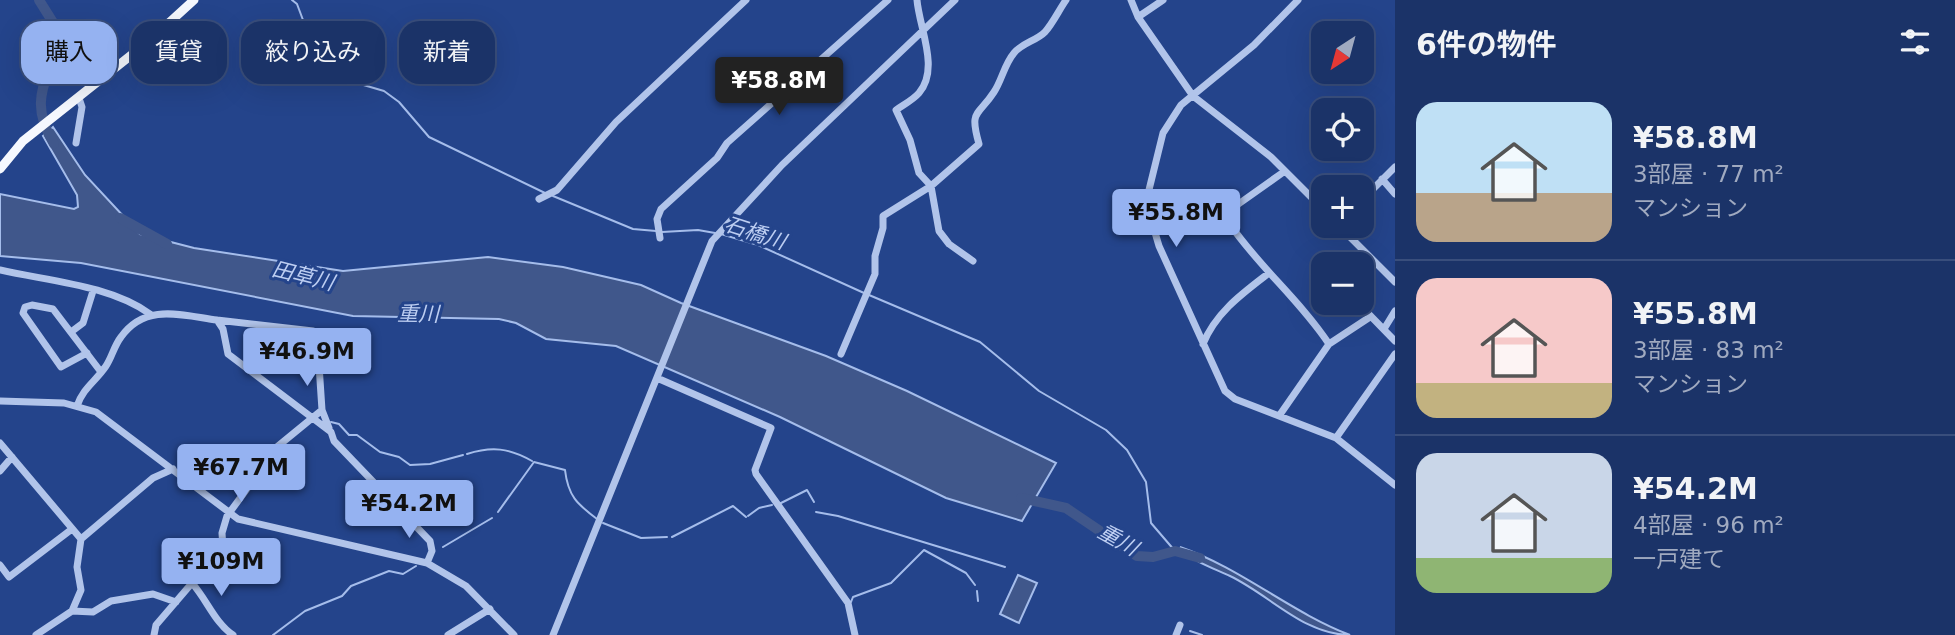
<!DOCTYPE html>
<html lang="ja">
<meta charset="utf-8">
<style>
:root{--surface:#1b3368;--page:#283f71;--text:#f1f3f6;--muted:#a0aac0;--line:#394e7c;--accent:#95b2f1}
body{margin:0;font-family:"DejaVu Sans","Noto Sans JP",sans-serif;background:var(--page);color:var(--text);height:100vh;display:flex;flex-direction:column;font-size:26px;white-space:nowrap}
*{box-sizing:border-box;margin:0}
p{font-size:23px;color:var(--muted)}
.icon{flex:none;width:38px;height:38px;fill:none;stroke:currentColor;stroke-width:2;stroke-linecap:round;stroke-linejoin:round}
.map{position:relative;flex:1;overflow:hidden}
.panel{display:flex;flex-direction:column;background:var(--surface);width:560px}
.panel>*{flex:none}
.banner{position:absolute;left:21px;top:21px;width:665px;height:63px;display:flex;gap:14px}
.needle{width:46px;rotate:216deg}
.fabs{position:absolute;left:1311px;top:21px;display:grid;gap:14px}
.fabs a{display:grid;place-items:center;width:63px;height:63px;border-radius:14px;background:var(--surface);box-shadow:0 7px 28px #0002,0 0 0 2px var(--line);font-size:35px}
.price{position:absolute;translate:-50% -60px;padding:0 16px;border-radius:7px;background:var(--accent);color:#111;font-size:23px;line-height:46px;filter:drop-shadow(0 2px 4px #0008)}
.price::after{content:'';position:absolute;left:50%;top:42px;width:21px;height:16px;margin-left:-10px;background:inherit;clip-path:polygon(0 0,100% 0,50% 100%)}
.price.selected{background:#222;color:#fff}
ul{padding:0;list-style:none}
li{display:flex;align-items:center;gap:21px;height:175px;padding:0 21px}
li+li{border-top:2px solid var(--line)}
li span{display:grid;place-items:center;flex:none;width:196px;height:140px;border-radius:21px;color:#555}
li>.icon{margin-inline-start:auto}
span .icon{width:84px;height:84px;fill:#fffc;stroke-width:1}
li b{font-size:30px}
h2{display:flex;justify-content:space-between;align-items:center;height:84px;padding:0 21px;font-size:30px}
.tag{padding:0 24px;border-radius:21px;background:var(--surface);box-shadow:0 7px 28px #0002,0 0 0 2px var(--line);font-size:24px;line-height:63px}
.tag.selected{background:var(--accent);color:#111}
main{display:flex;flex:1;min-height:0}
.map>svg:first-child{display:block}
.water{fill:#40578b;stroke:#a5bdeb;stroke-width:2}
.lines{fill:none;stroke-linecap:round;stroke-linejoin:round}
.stream{stroke:#a5bdeb;stroke-width:2}
.river{stroke:#40578b;stroke-width:10}
.minor{stroke:#b1c4ea;stroke-width:7}
.major{stroke:#f5f8fe;stroke-width:9}
.labels{text-anchor:middle;stroke-width:6;stroke-linejoin:round;paint-order:stroke}
.water-label{font-size:21px;font-style:italic;fill:#bdcef2;stroke:#24448b}
</style>
<main>
<div class="map">
<svg width="1395" height="635" viewBox="0 0 1395 635">
<rect width="100%" height="100%" fill="#24448b"/>
<path class="water" d="M53 127 85 175 140 234 194 248 343 271 488 257 563 267 641 285 681 303 826 356 907 391 1056 463 1022 521 946 498 780 417 616 346 546 339 516 323 499 319 353 316 81 263 0 256V194L74 209 78 207 77 195 43 136Z
M1180 547C1241 568 1290 612 1350 635 1304 635 1270 595 1230 576 1211 567 1195 563 1180 547Z
M1018 575 1037 583 1019 623 1000 614Z"/>
<g class="lines">
<path class="stream" d="M292 0 297 4 312 44 343 79 384 91 399 102 429 137 545 193
M553 196 633 229 656 231
M662 232 698 230 715 233
M721 234 758 245 864 293
M869 295 980 342 1039 391 1106 430 1127 450 1146 482 1151 523 1175 551
M331 422 339 424 349 435H357L380 452 399 457 410 465 430 464 463 455
M467 454C492 446 509 448 532 461
M781 503 807 490 814 502
M498 512 534 462 565 470C568 496 577 504 597 519
M816 512 838 516 1005 567
M748 516 759 508 772 505
M603 523 641 538 667 537
M672 537 733 506 746 517
M443 547 492 518
M977 591 978 601
M851 602 853 597 891 583 924 550 966 573 975 585
M1190 631 1202 635
M273 635 305 611 342 596 351 586 389 571 403 574 416 566"/>
<path class="river" d="M39 0 59 32C52 79 25 96 54 144
M120 218 167 244
M1021 498 1066 508 1137 556 1153 557 1175 551 1200 558"/>
<path class="minor" d="M917 0C919 27 940 69 919 93 913 100 903 105 896 110L910 140 919 173 931 186 939 231 949 244 973 261
M1131 0 1138 17 1193 96 1271 157 1323 209
M1298 0 1254 45 1181 105 1163 133 1146 202 1159 246 1225 391 1235 399 1336 438 1395 485
M1138 17 1163 0
M76 143 82 107 79 98
M1285 171 1230 210 1229 223C1259 267 1299 299 1329 344
M1382 179 1395 194
M539 199 557 190 616 122 746 0
M1362 200 1395 167
M1339 226 1395 282
M660 238 657 219 661 209 717 158 727 143 888 0
M1362 267 1371 258
M0 270C48 281 110 285 150 314
M1358 303 1395 341
M217 320 313 331 317 335 322 410 329 428
M1384 329 1395 311
M71 332 83 323 93 291
M1203 344C1216 312 1243 293 1269 273
M87 353 61 367 23 313 25 307 32 305 53 309 101 372
M841 354 875 274V256L883 228V216L931 186 979 144C969 109 978 117 994 92 1002 80 1004 65 1014 53 1022 43 1036 41 1045 32 1053 23 1059 10 1066 0
M657 378 771 428 755 470 756 474 848 603 855 635
M0 401 64 403 96 412 238 519 427 563
M77 406C83 388 96 381 106 366 112 357 114 346 121 337 145 303 181 315 217 320L223 329 228 354 331 432 334 441 430 541 432 551 427 563 466 586 514 635
M1279 416 1329 344 1370 317
M1336 438 1395 354
M0 443 81 539 77 567 81 590 72 611
M0 471 12 457
M81 539 153 478 173 469
M0 565 9 577 72 529
M192 583C207 600 215 623 233 635
M36 635 72 611 93 612 111 601 153 594 176 602
M154 635 156 625 192 583 214 568 223 548 222 533 227 516 252 482 261 460 322 410
M448 635 490 609
M553 635 712 241 782 165 955 0
M1176 635 1180 625"/>
<path class="major" d="M0 169 23 141 149 41 194 0"/>
</g>
<g class="labels">
<g class="water-label">
<text transform="translate(755 233) rotate(18)" y="7">石橋川</text>
<text transform="translate(303 276) rotate(14)" y="7">田草川</text>
<text transform="translate(418 314) rotate(1)" y="7">重川</text>
<text transform="translate(1118 540) rotate(29)" y="7">重川</text>
</g>
</g>
</svg>
<div class="fabs">
<a><svg class="needle" viewBox="-14 -14 28 28"><path d="M0-13l5 13h-10z" fill="#e53935"/><path d="M0 13l5-13h-10z" fill="#a0aac0"/></svg></a>
<a><svg class="icon" aria-label="locate" viewBox="0 0 24 24"><circle cx="12" cy="12" r="6"/><path d="M12 2v4M12 18v4M2 12h4M18 12h4"/></svg></a>
<a>+</a>
<a>−</a>
</div>
<b class="price selected" style="left:779px;top:117px">¥58.8M</b>
<b class="price" style="left:1176px;top:249px">¥55.8M</b>
<b class="price" style="left:307px;top:388px">¥46.9M</b>
<b class="price" style="left:241px;top:504px">¥67.7M</b>
<b class="price" style="left:409px;top:540px">¥54.2M</b>
<b class="price" style="left:221px;top:598px">¥109M</b>
<div class="banner">
<a class="tag selected">購入</a>
<a class="tag">賃貸</a>
<a class="tag">絞り込み</a>
<a class="tag">新着</a>
</div>
</div>
<section class="panel">
<h2>6件の物件<svg class="icon" aria-label="filters" viewBox="0 0 24 24"><path d="M4 7h16M4 17h16"/><circle cx="9" cy="7" r="2"/><circle cx="15" cy="17" r="2"/></svg></h2>
<ul>
<li><span style="background:linear-gradient(#bfe0f5 65%,#b9a48a 0)"><svg class="icon" aria-label="home" viewBox="0 0 24 24"><path d="M3 11l9-7 9 7M6 9v11h12V9"/></svg></span><div><b>¥58.8M</b><p>3部屋 · 77 m²</p><p>マンション</p></div></li>
<li><span style="background:linear-gradient(#f6c9c9 75%,#c2b280 0)"><svg class="icon" aria-label="home" viewBox="0 0 24 24"><path d="M3 11l9-7 9 7M6 9v11h12V9"/></svg></span><div><b>¥55.8M</b><p>3部屋 · 83 m²</p><p>マンション</p></div></li>
<li><span style="background:linear-gradient(#c9d6e8 75%,#8fb573 0)"><svg class="icon" aria-label="home" viewBox="0 0 24 24"><path d="M3 11l9-7 9 7M6 9v11h12V9"/></svg></span><div><b>¥54.2M</b><p>4部屋 · 96 m²</p><p>一戸建て</p></div></li>
</ul>
</section>
</main>
